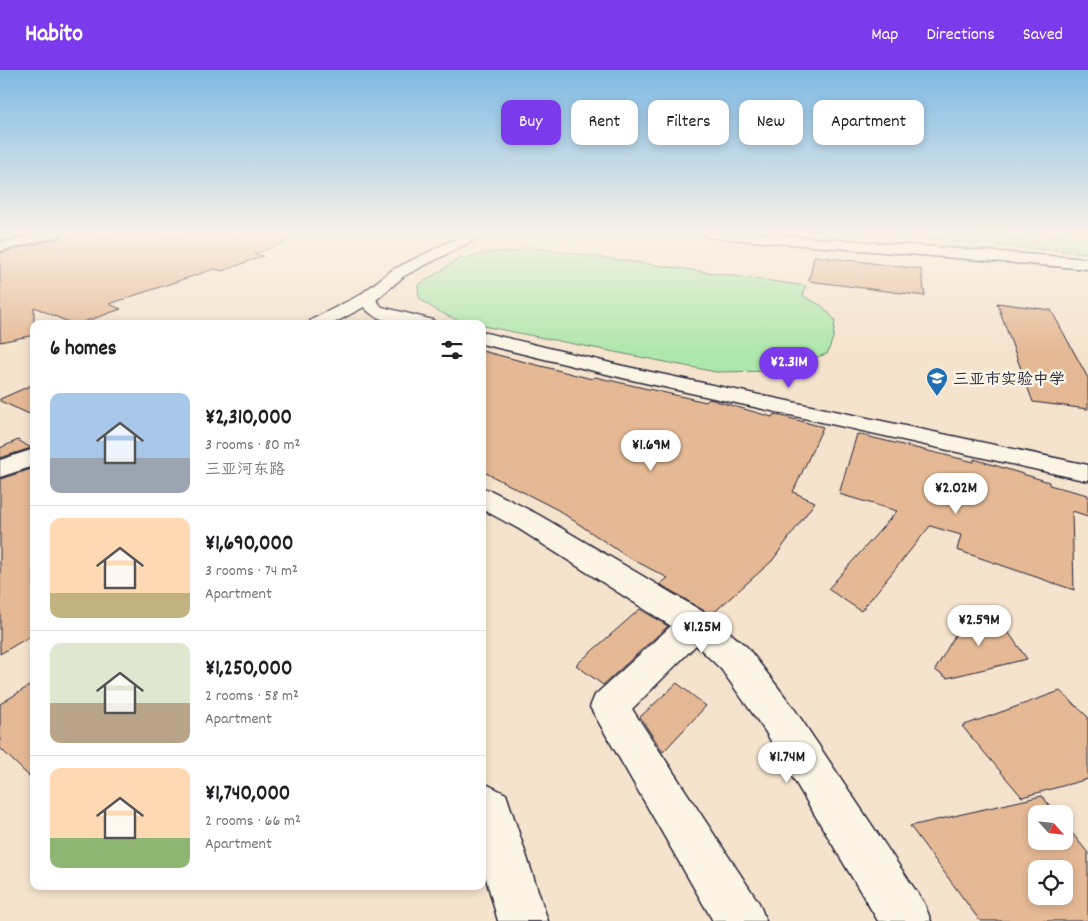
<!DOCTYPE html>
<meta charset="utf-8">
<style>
:root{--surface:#fff;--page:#f2f2f2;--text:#202124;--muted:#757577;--line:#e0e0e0;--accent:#7c3aed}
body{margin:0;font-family:Dekko,"LXGW WenKai TC",sans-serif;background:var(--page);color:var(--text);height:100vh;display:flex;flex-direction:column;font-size:19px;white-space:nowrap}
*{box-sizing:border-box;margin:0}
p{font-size:16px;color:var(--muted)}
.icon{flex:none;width:28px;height:28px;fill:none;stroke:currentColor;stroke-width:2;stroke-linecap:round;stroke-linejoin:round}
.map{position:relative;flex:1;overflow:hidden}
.details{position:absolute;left:30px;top:250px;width:456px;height:570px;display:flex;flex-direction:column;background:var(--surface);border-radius:10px;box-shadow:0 2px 8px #0003}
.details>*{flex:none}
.hud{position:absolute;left:501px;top:30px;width:475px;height:45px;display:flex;gap:10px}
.needle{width:32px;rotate:117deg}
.controls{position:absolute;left:1028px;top:735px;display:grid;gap:10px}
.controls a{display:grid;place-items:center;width:45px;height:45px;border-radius:10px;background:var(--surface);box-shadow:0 2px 8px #0003;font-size:25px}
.price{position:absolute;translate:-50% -42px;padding:0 11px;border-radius:18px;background:#fff;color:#222;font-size:16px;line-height:32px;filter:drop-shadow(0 1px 2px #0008)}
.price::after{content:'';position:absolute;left:50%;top:30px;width:15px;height:11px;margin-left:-8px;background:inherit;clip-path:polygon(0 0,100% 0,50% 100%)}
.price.selected{background:var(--accent);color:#fff}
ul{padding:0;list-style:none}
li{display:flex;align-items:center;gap:15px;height:125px;padding:0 20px}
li+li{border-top:1px solid var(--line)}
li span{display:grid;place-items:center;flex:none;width:140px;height:100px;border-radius:10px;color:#555}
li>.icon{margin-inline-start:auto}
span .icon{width:60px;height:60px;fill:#fffc;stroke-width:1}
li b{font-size:21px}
h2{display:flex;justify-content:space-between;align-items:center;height:60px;padding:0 20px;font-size:21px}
.tag{padding:0 18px;border-radius:10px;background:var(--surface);box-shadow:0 2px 8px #0003;font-size:18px;line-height:45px}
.tag.selected{background:var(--accent);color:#fff}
header{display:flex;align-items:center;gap:30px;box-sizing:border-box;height:70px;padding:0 25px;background:var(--accent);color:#fff}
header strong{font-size:24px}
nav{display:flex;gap:28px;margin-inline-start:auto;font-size:18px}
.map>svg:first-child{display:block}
.green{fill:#aee7ab;stroke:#688473}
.building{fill:#e5b995;stroke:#22223b;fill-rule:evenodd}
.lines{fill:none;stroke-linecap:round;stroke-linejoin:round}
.minor-casing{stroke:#22223b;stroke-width:3}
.path{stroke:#22223b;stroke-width:2;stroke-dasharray:3 2;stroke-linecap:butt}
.minor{fill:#fcf5e5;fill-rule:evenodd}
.labels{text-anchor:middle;stroke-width:5;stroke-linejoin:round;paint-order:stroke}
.far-poi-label{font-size:16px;fill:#22223b;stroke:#fcf5e5;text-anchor:start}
</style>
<header>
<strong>Habito</strong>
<nav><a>Map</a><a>Directions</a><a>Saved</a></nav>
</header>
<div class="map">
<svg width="1088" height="851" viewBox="0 0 1088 851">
<rect width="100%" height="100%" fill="#f5e3cd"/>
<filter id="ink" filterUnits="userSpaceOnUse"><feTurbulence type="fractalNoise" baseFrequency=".02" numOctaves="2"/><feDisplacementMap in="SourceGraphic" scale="10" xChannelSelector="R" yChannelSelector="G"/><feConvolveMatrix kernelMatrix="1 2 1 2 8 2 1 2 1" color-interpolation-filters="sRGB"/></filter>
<g filter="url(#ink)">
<path class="green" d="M856 163H922L1032 171 1050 166 1070 164 1088 168V183Z
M527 177 806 216 803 226 822 236 835 250 833 268 827 284 770 301 716 302 483 256 482 254C460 254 436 242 419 228L418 215 459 189 493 182H515Z"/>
<path class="building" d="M11 163H34L0 171V165Z
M64 163H305V164L254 184 263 186 223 201 214 199 109 234 121 239 78 254H73L34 237V265L0 272V183L60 168Z
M814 186 921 199 925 226 809 211Z
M997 233 1051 240 1088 308V339L1033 332Z
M482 281 592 309 595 307 706 332 709 329 772 347 774 344 823 357 793 422 815 432 772 491 711 545 660 514 668 508 626 486 558 440 482 401Z
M34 314V346L0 331V329Z
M857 364 974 392V389L1049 412V415L1088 425V446L1072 441 1074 520 957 480 961 465 930 456 861 541 828 519 897 441 839 424Z
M18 370 31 378 0 388V378Z
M34 398V564L0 584V409Z
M640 539 668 556 603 615 576 595Z
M993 540 1027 589 947 608 935 600 966 546Z
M34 613V711L0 678V634Z
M677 613 706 636 663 682 640 647Z
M1060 621 1088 647V709L1022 727 962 656Z
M1042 726 1056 744H1036V771H1064V753L1088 783V851H980L910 756ZM1036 799H1064V826H1036Z"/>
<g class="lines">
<g class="minor-casing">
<path id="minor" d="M40 163H62L60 166 0 181V173Z
M467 163H484L482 166 404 206 376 230 382 237 433 250 435 254C413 254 379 256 364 237L332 254H309L311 250 360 225 392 200Z
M699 163H751L1088 189V199L706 167Z
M482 262 623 296 1088 395V411L623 308 482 274Z
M34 379V396L0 407V390Z
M482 418 492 421 539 445 707 544 747 577 793 637 924 833 931 851H878L765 661 721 599 696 575 632 639 759 833 766 851H713L590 637 595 625 671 556 519 459 482 439Z
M482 712 506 724 548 851H498L482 794Z"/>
</g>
<path class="path" d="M959 163 1004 166 1006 170"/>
<use href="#minor" class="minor"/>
</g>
</g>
<linearGradient id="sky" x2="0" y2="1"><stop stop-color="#7ebae5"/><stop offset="0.58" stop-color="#faf2e8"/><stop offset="1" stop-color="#faf2e8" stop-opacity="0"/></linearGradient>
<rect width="1088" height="282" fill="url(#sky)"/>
<defs>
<g id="school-pin" transform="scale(1.125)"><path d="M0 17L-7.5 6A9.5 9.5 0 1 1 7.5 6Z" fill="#1f6fb2" stroke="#fcf5e5"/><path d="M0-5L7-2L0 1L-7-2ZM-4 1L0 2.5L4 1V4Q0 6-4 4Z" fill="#fff"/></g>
</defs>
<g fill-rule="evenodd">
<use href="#school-pin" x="937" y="308"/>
</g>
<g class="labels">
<g class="far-poi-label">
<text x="953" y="314">三亚市实验中学</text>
</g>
</g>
</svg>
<div class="controls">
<a><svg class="needle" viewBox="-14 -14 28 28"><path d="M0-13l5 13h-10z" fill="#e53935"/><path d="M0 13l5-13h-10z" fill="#757577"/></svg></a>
<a><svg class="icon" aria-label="locate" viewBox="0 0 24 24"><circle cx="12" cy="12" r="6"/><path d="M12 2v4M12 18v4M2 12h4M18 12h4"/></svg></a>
</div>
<b class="price selected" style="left:789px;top:319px">¥2.31M</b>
<b class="price" style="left:651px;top:402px">¥1.69M</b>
<b class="price" style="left:956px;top:445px">¥2.02M</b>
<b class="price" style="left:979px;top:577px">¥2.59M</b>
<b class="price" style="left:702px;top:584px">¥1.25M</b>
<b class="price" style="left:787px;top:714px">¥1.74M</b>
<div class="hud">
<a class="tag selected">Buy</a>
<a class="tag">Rent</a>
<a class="tag">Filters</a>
<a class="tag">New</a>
<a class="tag">Apartment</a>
</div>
<section class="details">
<h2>6 homes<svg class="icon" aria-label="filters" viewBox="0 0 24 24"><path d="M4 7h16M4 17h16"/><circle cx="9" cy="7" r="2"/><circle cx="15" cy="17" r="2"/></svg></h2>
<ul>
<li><span style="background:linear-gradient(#a9c7e8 65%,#9aa5b1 0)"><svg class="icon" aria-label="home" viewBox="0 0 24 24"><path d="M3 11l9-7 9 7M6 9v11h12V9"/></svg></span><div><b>¥2,310,000</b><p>3 rooms · 80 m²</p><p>三亚河东路</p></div></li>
<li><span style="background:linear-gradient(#ffd9b3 75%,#c2b280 0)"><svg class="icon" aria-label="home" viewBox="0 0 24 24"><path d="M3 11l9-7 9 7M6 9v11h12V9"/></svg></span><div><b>¥1,690,000</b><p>3 rooms · 74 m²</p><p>Apartment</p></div></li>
<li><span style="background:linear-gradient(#dfe7d0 60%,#b9a48a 0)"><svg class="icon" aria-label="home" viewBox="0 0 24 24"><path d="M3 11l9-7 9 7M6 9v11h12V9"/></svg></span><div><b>¥1,250,000</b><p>2 rooms · 58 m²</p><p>Apartment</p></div></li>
<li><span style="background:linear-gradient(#ffd9b3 70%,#8fb573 0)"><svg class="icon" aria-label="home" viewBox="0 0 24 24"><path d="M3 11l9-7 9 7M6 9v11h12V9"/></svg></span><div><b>¥1,740,000</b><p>2 rooms · 66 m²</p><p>Apartment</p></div></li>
</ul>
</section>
</div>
